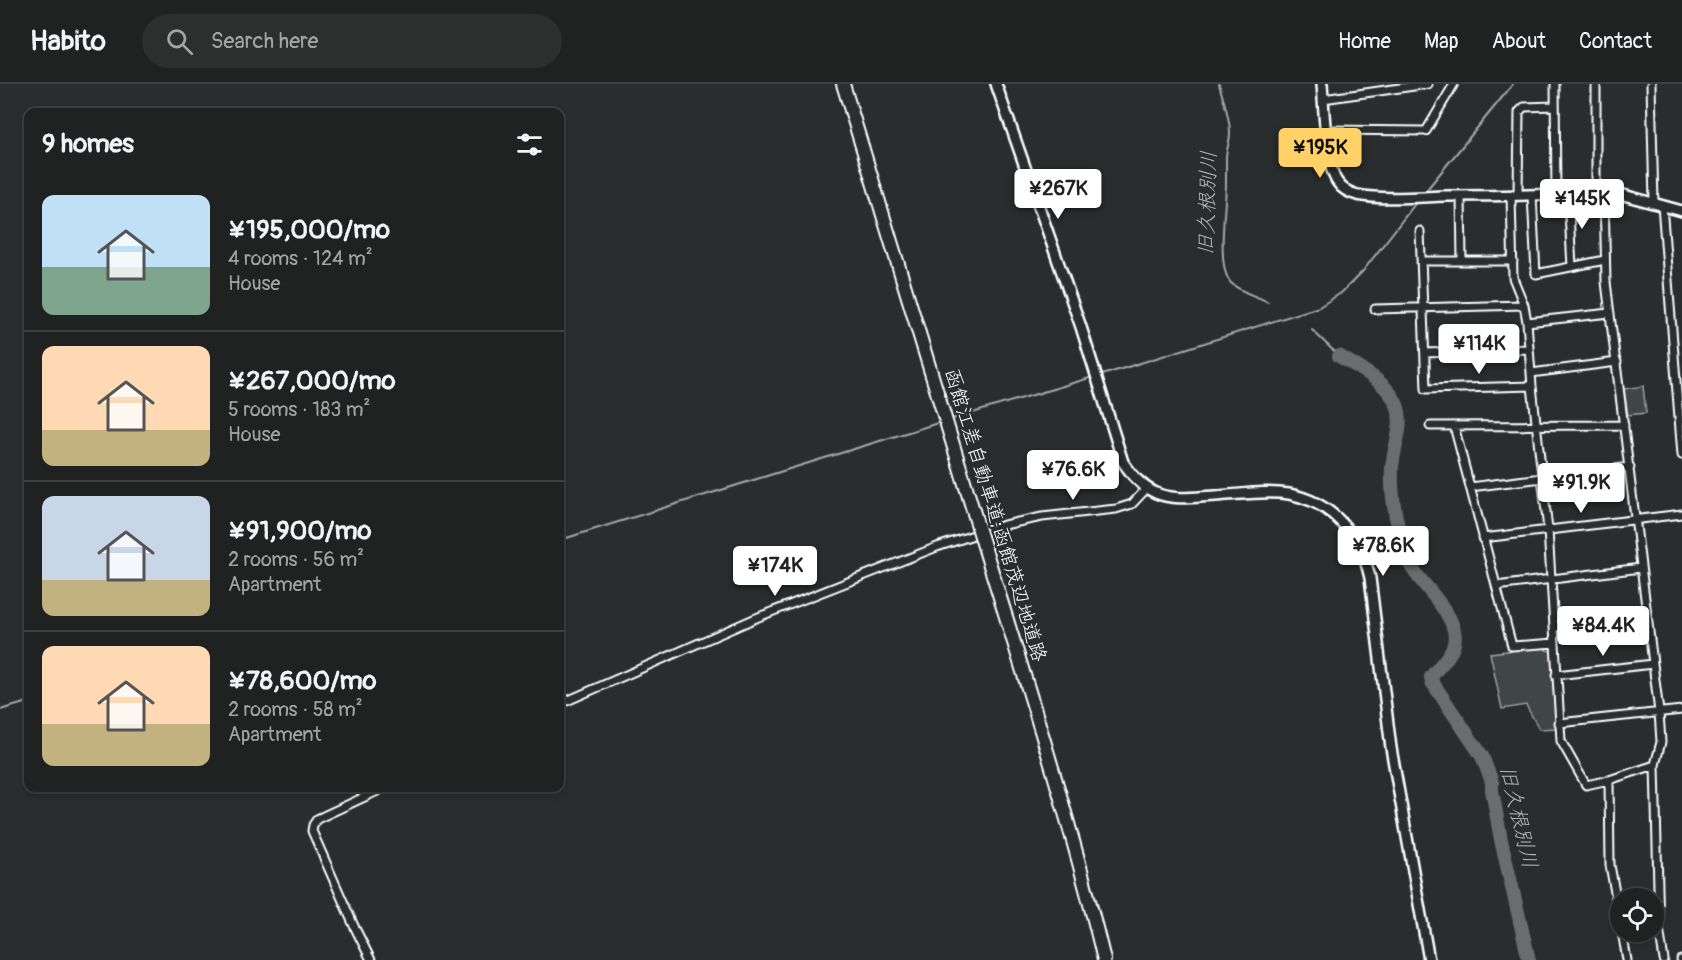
<!DOCTYPE html>
<meta charset="utf-8">
<style>
:root{--surface:#202222;--page:#2d2f2f;--text:#f1f3f6;--muted:#a2a4a5;--line:#3d3f40;--accent:#ffd166}
body{margin:0;font-family:Pangolin,"Klee One",sans-serif;background:var(--page);color:var(--text);height:100vh;display:flex;flex-direction:column;font-size:22px;white-space:nowrap}
*{box-sizing:border-box;margin:0}
p{font-size:20px;color:var(--muted)}
.icon{flex:none;width:33px;height:33px;fill:none;stroke:currentColor;stroke-width:2;stroke-linecap:round;stroke-linejoin:round}
.map{position:relative;flex:1;overflow:hidden}
.drawer{position:absolute;left:24px;top:24px;width:540px;height:684px;display:flex;flex-direction:column;background:var(--surface);border-radius:12px;box-shadow:0 3px 9px #0003,0 0 0 2px var(--line)}
.drawer>*{flex:none}
.tools{position:absolute;left:1610px;top:804px;display:grid;gap:12px}
.tools a{display:grid;place-items:center;width:54px;height:54px;border-radius:50%;background:var(--surface);box-shadow:0 3px 9px #0003,0 0 0 2px var(--line);font-size:30px}
.price{position:absolute;translate:-50% -51px;padding:0 14px;border-radius:6px;background:#fff;color:#222;font-size:20px;line-height:39px;filter:drop-shadow(0 2px 3px #0008)}
.price::after{content:'';position:absolute;left:50%;top:36px;width:18px;height:14px;margin-left:-9px;background:inherit;clip-path:polygon(0 0,100% 0,50% 100%)}
.price.on{background:var(--accent);color:#111}
ul{padding:0;list-style:none}
li{display:flex;align-items:center;gap:18px;height:150px;padding:0 18px}
li+li{border-top:2px solid var(--line)}
li span{display:grid;place-items:center;flex:none;width:168px;height:120px;border-radius:12px;color:#555}
li>.icon{margin-inline-start:auto}
span .icon{width:72px;height:72px;fill:#fffc;stroke-width:1}
li b{font-size:26px}
h2{display:flex;justify-content:space-between;align-items:center;height:72px;padding:0 18px;font-size:26px}
header{display:flex;align-items:center;gap:36px;box-sizing:border-box;height:84px;padding:0 30px;background:var(--surface);border-bottom:2px solid var(--line)}
header strong{font-size:28px}
nav{display:flex;gap:33px;margin-inline-start:auto;font-size:21px}
.search{width:420px;height:54px;background:var(--page);display:flex;align-items:center;gap:15px;box-sizing:border-box;padding:0 21px;border-radius:33px;color:var(--muted);font-size:22px}
.map>svg:first-child{display:block}
.green{fill:#414445;stroke:#a0a2a2;stroke-width:1.5}
.lines{fill:none;stroke-linecap:round;stroke-linejoin:round}
.stream{stroke:#a6a7a7;stroke-width:2}
.river{stroke:#6a6c6d;stroke-width:14}
.street-casing{stroke:#fff;stroke-width:11}
.secondary-casing{stroke:#fff;stroke-width:14}
.highway-casing{stroke:#fff;stroke-width:16}
.street{stroke:#2a2d2e;stroke-width:7}
.secondary{stroke:#2a2d2e;stroke-width:9}
.highway{stroke:#2a2d2e;stroke-width:12}
.highway-bridge-casing{stroke:#fff;stroke-width:16;stroke-linecap:butt}
.highway-bridge{stroke:#2a2d2e;stroke-width:12}
.labels{text-anchor:middle;stroke-width:4.5;stroke-linejoin:round;paint-order:stroke}
.street-label{font-size:20px;fill:#fff;stroke:#2a2d2e}
.water-label{font-size:21px;font-style:italic;fill:#b4b6b6;stroke:#2a2d2e}
</style>
<header>
<strong>Habito</strong>
<div class="search"><svg class="icon" aria-label="search" viewBox="0 0 24 24"><circle cx="10" cy="10" r="6"/><path d="M15 15l6 6"/></svg>Search here</div>
<nav><a>Home</a><a>Map</a><a>About</a><a>Contact</a></nav>
</header>
<div class="map">
<svg width="1682" height="876" viewBox="0 0 1682 876">
<rect width="100%" height="100%" fill="#2a2d2e"/>
<filter id="ink" filterUnits="userSpaceOnUse"><feTurbulence type="fractalNoise" baseFrequency=".0167" numOctaves="2"/><feDisplacementMap in="SourceGraphic" scale="12" xChannelSelector="R" yChannelSelector="G"/><feConvolveMatrix kernelMatrix="1 2 1 2 8 2 1 2 1" color-interpolation-filters="sRGB"/></filter>
<g filter="url(#ink)">
<path class="green" d="M1643 302 1646 329 1628 331 1624 305Z
M1545 563 1546 566 1551 567 1556 644 1539 645 1526 621 1502 625 1490 569Z"/>
<g class="lines">
<path class="stream" d="M1219 0C1223 16 1230 32 1230 49 1230 57 1227 64 1226 72 1226 80 1226 87 1226 95 1227 117 1215 182 1231 199 1240 208 1256 212 1268 218
M1424 109 1513 0
M1312 246 1339 272
M1099 292 1319 223 1341 209 1363 187 1418 116
M949 336 1093 293
M560 456 941 338
M0 626 28 618"/>
<path class="river" d="M1339 272C1359 284 1388 298 1397 321 1405 341 1393 364 1392 384 1391 405 1394 427 1399 447 1402 459 1405 471 1411 482 1423 504 1464 536 1453 563 1449 574 1438 583 1431 593L1432 598 1482 672 1492 698V706L1501 756 1529 876"/>
<g class="street-casing">
<path id="street" d="M1555 0 1556 111
M1596 0V109
M1651 0 1654 119
M1323 15 1428 0
M1326 46 1426 47 1454 0
M1604 110 1606 198 1659 628 1661 658 1655 681 1659 844 1664 876
M1511 111 1513 194 1524 221 1527 238 1532 302 1548 446 1561 657 1586 701 1609 696 1655 681
M1518 111 1519 28 1524 23 1555 22
M1532 111 1536 190 1605 176
M1568 111 1572 183
M1461 112 1462 176
M1662 121 1682 371
M1420 147 1426 305 1532 302
M1421 177H1513
M1375 225 1524 221
M1527 238 1610 229
M1425 269 1529 265
M1531 289 1617 278
M1430 342 1624 341
M1454 342 1512 562 1555 559
M1470 403 1630 383
M1483 454 1682 430
M1496 502 1641 484
M1554 543 1647 533
M1556 591 1653 580
M560 620 756 534 937 463 1004 441 1042 433 1116 425 1132 420 1147 404
M1559 639 1682 626
M1609 696 1610 781 1620 836
M1622 848 1627 876
M371 876 354 842 312 747 313 741 317 735 384 704
M1681 876H1682"/>
</g>
<g class="secondary-casing">
<path id="secondary" d="M996 0 1081 243 1123 378C1131 390 1142 403 1156 409 1175 417 1195 413 1215 412 1239 411 1265 406 1289 410 1332 418 1361 452 1370 494L1391 664 1429 876
M1322 0C1324 22 1325 83 1338 99 1342 105 1350 109 1357 111 1384 116 1417 113 1444 112 1495 112 1546 111 1596 109L1620 110 1682 127"/>
</g>
<g class="highway-casing">
<path id="highway" d="M843 0 976 436
M983 459C1026 597 1070 735 1104 876"/>
</g>
<use href="#street" class="street"/>
<use href="#secondary" class="secondary"/>
<use href="#highway" class="highway"/>
<g class="highway-bridge-casing">
<path id="highway-bridge" d="M976 436 983 459"/>
</g>
<use href="#highway-bridge" class="highway-bridge"/>
</g>
</g>
<g class="labels">
<g class="street-label">
<text transform="translate(996 431) rotate(73)" y="7">函館江差自動車道;函館茂辺地道路</text>
</g>
<g class="water-label">
<text transform="translate(1207 119) rotate(-88)" y="7">旧久根別川</text>
<text transform="translate(1519 733) rotate(77)" y="7">旧久根別川</text>
</g>
</g>
</svg>
<div class="tools">
<a><svg class="icon" aria-label="locate" viewBox="0 0 24 24"><circle cx="12" cy="12" r="6"/><path d="M12 2v4M12 18v4M2 12h4M18 12h4"/></svg></a>
</div>
<b class="price on" style="left:1320px;top:95px">¥195K</b>
<b class="price" style="left:1058px;top:136px">¥267K</b>
<b class="price" style="left:1582px;top:146px">¥145K</b>
<b class="price" style="left:1479px;top:291px">¥114K</b>
<b class="price" style="left:1073px;top:417px">¥76.6K</b>
<b class="price" style="left:1581px;top:430px">¥91.9K</b>
<b class="price" style="left:1383px;top:493px">¥78.6K</b>
<b class="price" style="left:775px;top:513px">¥174K</b>
<b class="price" style="left:1603px;top:573px">¥84.4K</b>
<section class="drawer">
<h2>9 homes<svg class="icon" aria-label="filters" viewBox="0 0 24 24"><path d="M4 7h16M4 17h16"/><circle cx="9" cy="7" r="2"/><circle cx="15" cy="17" r="2"/></svg></h2>
<ul>
<li><span style="background:linear-gradient(#bfe0f5 60%,#7fa58c 0)"><svg class="icon" aria-label="home" viewBox="0 0 24 24"><path d="M3 11l9-7 9 7M6 9v11h12V9"/></svg></span><div><b>¥195,000/mo</b><p>4 rooms · 124 m²</p><p>House</p></div></li>
<li><span style="background:linear-gradient(#ffd9b3 70%,#c2b280 0)"><svg class="icon" aria-label="home" viewBox="0 0 24 24"><path d="M3 11l9-7 9 7M6 9v11h12V9"/></svg></span><div><b>¥267,000/mo</b><p>5 rooms · 183 m²</p><p>House</p></div></li>
<li><span style="background:linear-gradient(#c9d6e8 70%,#c2b280 0)"><svg class="icon" aria-label="home" viewBox="0 0 24 24"><path d="M3 11l9-7 9 7M6 9v11h12V9"/></svg></span><div><b>¥91,900/mo</b><p>2 rooms · 56 m²</p><p>Apartment</p></div></li>
<li><span style="background:linear-gradient(#ffd9b3 65%,#c2b280 0)"><svg class="icon" aria-label="home" viewBox="0 0 24 24"><path d="M3 11l9-7 9 7M6 9v11h12V9"/></svg></span><div><b>¥78,600/mo</b><p>2 rooms · 58 m²</p><p>Apartment</p></div></li>
</ul>
</section>
</div>
